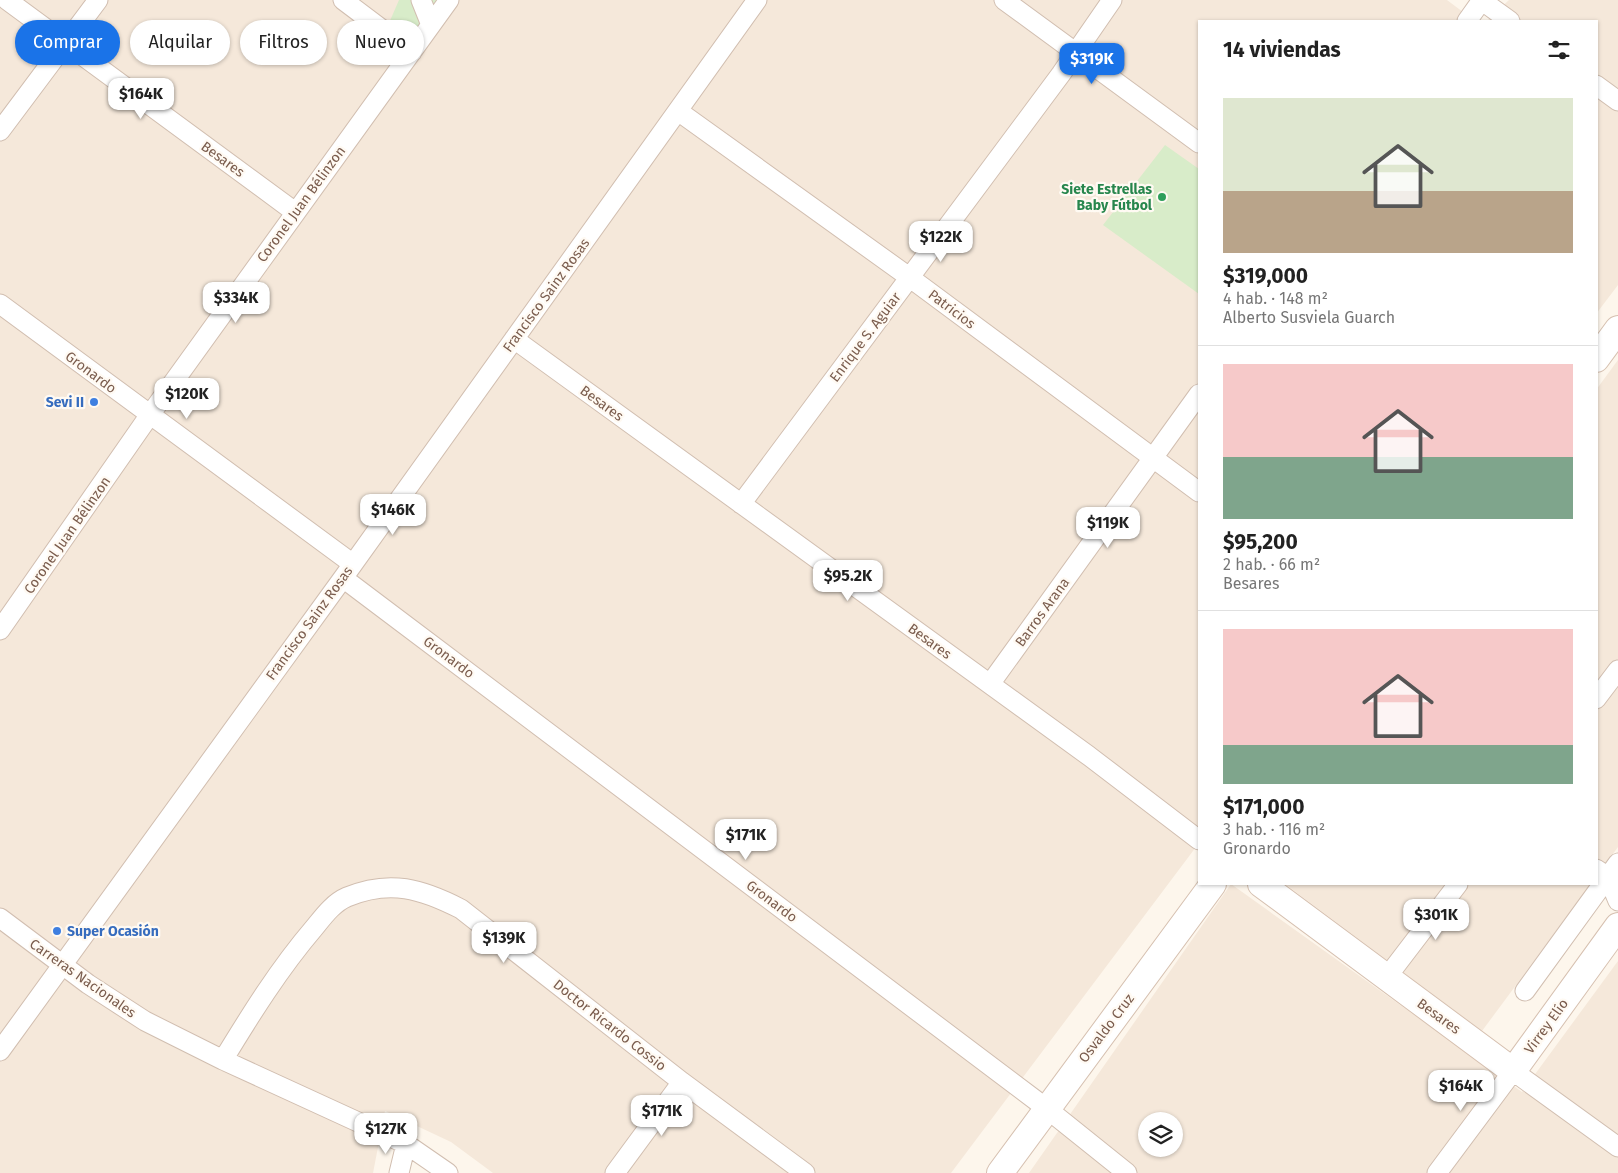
<!DOCTYPE html>
<html lang="es">
<meta charset="utf-8">
<style>
:root{--surface:#fff;--page:#f6f6f6;--text:#222;--muted:#767676;--line:#e0e0e0;--accent:#1a73e8}
body{margin:0;font-family:"Fira Sans",sans-serif;background:var(--page);color:var(--text);height:100vh;display:flex;flex-direction:column;font-size:19px;white-space:nowrap}
*{box-sizing:border-box;margin:0}
p{font-size:16px;color:var(--muted)}
.icon{flex:none;width:28px;height:28px;fill:none;stroke:currentColor;stroke-width:2;stroke-linecap:round;stroke-linejoin:round}
.map{position:relative;flex:1;overflow:hidden}
.sheet{position:absolute;left:1198px;top:20px;width:400px;height:865px;display:flex;flex-direction:column;background:var(--surface);border-radius:0px;box-shadow:0 1px 4px #0004}
.sheet>*{flex:none}
.guide{position:absolute;left:15px;top:20px;width:475px;height:45px;display:flex;gap:10px}
.buttons{position:absolute;left:1138px;top:1112px;display:grid;gap:10px}
.buttons a{display:grid;place-items:center;width:45px;height:45px;border-radius:50%;background:var(--surface);box-shadow:0 1px 4px #0004;font-size:25px}
.price{position:absolute;translate:-50% -42px;padding:0 11px;border-radius:10px;background:#fff;color:#222;font-size:16px;line-height:32px;filter:drop-shadow(0 1px 2px #0008)}
.price::after{content:'';position:absolute;left:50%;top:30px;width:15px;height:11px;margin-left:-8px;background:inherit;clip-path:polygon(0 0,100% 0,50% 100%)}
.price.current{background:var(--accent);color:#fff}
ul{padding:0;list-style:none}
li{display:grid;align-content:center;gap:10px;height:265px;padding:0 25px}
li+li{border-top:1px solid var(--line)}
li span{display:grid;place-items:center;height:155px;border-radius:0px;color:#555}
li>.icon{margin-inline-start:auto}
span .icon{width:90px;height:90px;fill:#fffc;stroke-width:1}
li b{font-size:21px}
h2{display:flex;justify-content:space-between;align-items:center;height:60px;padding:0 25px;font-size:21px}
.chip{padding:0 18px;border-radius:22px;background:var(--surface);box-shadow:0 1px 4px #0004;font-size:18px;line-height:45px}
.chip.current{background:var(--accent);color:#fff}
.map>svg:first-child{display:block}
.residential{fill:#f5e8da;fill-rule:evenodd}
.green{fill:#d8ecc9}
.lines{fill:none;stroke-linecap:round;stroke-linejoin:round}
.street-casing{stroke:#d1beb0;stroke-width:21}
.secondary-casing{stroke:#d6c0b0;stroke-width:28}
.street{stroke:#fff;stroke-width:19}
.secondary{stroke:#fff;stroke-width:26}
.leisure-dot{fill:#2e9e5b;stroke:#fffaf3;stroke-width:2}
.shop-dot{fill:#3f7fe0;stroke:#fffaf3;stroke-width:2}
.labels{text-anchor:middle;stroke-width:4.5;stroke-linejoin:round;paint-order:stroke}
.street-label{font-size:14px;fill:#7a5c4d;stroke:#fffaf3}
.leisure-label{font-size:14px;font-weight:bold;fill:#27864d;stroke:#fffaf3;text-anchor:end}
.shop-label{font-size:14px;font-weight:bold;fill:#366cbe;stroke:#fffaf3;text-anchor:end}
</style>
<div class="map">
<svg width="1618" height="1173" viewBox="0 0 1618 1173">
<rect width="100%" height="100%" fill="#fdf6ec"/>
<path class="residential" d="M0 0H1447L1475 21H1199V843L951 1173H493L451 1142 385 1111 373 1173H0Z
M1509 0H1618V285L1596 314V21H1487Z
M1618 360V847L1596 877V390Z
M1231 884 1522 1092 1618 961V1173H1029ZM1146 1121H1174V1149H1146Z
M1285 884H1591L1482 1031Z"/>
<path class="green" d="M399 0H440C423 23 419 40 389 23Z
M1165 145 1199 169V294L1103 225Z"/>
<g class="lines">
<g class="street-casing">
<path id="street" d="M7 0 295 212
M343 0 412 52
M421 0 431 25
M1004 0 1199 143
M1481 0 1510 21
M1467 21 1482 0
M1596 85 1618 101
M678 111 909 277 1199 492
M0 131 98 0
M0 304 353 564
M514 339 1089 756 1199 840
M741 504 1061 74 1112 0
M343 578 1046 1108 1127 1173
M0 630 149 416 449 0
M990 684 1199 394
M1596 699 1618 670
M1596 869 1608 877 1618 901
M0 918 88 984 145 1021 223 1060 406 1144 448 1173
M1387 977 1458 884
M1525 991 1618 863
M0 1051 343 578 757 0
M223 1060C251 1014 279 969 314 928 323 917 333 903 347 897 390 879 422 889 461 909L682 1082 805 1173
M399 1173 406 1144
M615 1173 682 1082
M1437 1173 1513 1071 1618 1147"/>
</g>
<g class="secondary-casing">
<path id="secondary" d="M1596 359 1618 329
M1261 884 1513 1071 1618 926
M1000 1173 1213 884"/>
</g>
<use href="#street" class="street"/>
<use href="#secondary" class="secondary"/>
</g>
<circle class="leisure-dot" cx="1162" cy="197" r="5"/>
<g class="shop-dot">
<circle cx="94" cy="402" r="5"/>
<circle cx="57" cy="931" r="5"/>
</g>
<g class="labels">
<g class="street-label">
<text transform="translate(223 159) rotate(36)" y="5">Besares</text>
<text transform="translate(301 204) rotate(-54)" y="5">Coronel Juan Bélinzon</text>
<text transform="translate(546 295) rotate(-54)" y="5">Francisco Sainz Rosas</text>
<text transform="translate(952 309) rotate(37)" y="5">Patricios</text>
<text transform="translate(865 337) rotate(-53)" y="5">Enrique S. Aguiar</text>
<text transform="translate(91 372) rotate(37)" y="5">Gronardo</text>
<text transform="translate(602 403) rotate(36)" y="5">Besares</text>
<text transform="translate(67 535) rotate(-55)" y="5">Coronel Juan Bélinzon</text>
<text transform="translate(1042 612) rotate(-54)" y="5">Barros Arana</text>
<text transform="translate(309 623) rotate(-54)" y="5">Francisco Sainz Rosas</text>
<text transform="translate(930 641) rotate(36)" y="5">Besares</text>
<text transform="translate(449 657) rotate(37)" y="5">Gronardo</text>
<text transform="translate(772 901) rotate(37)" y="5">Gronardo</text>
<text transform="translate(83 978) rotate(35)" y="5">Carreras Nacionales</text>
<text transform="translate(1439 1016) rotate(36)" y="5">Besares</text>
<text transform="translate(610 1025) rotate(38)" y="5">Doctor Ricardo Cossio</text>
<text transform="translate(1546 1026) rotate(-54)" y="5">Virrey Elío</text>
<text transform="translate(1106 1028) rotate(-53)" y="5">Osvaldo Cruz</text>
</g>
<g class="leisure-label">
<text x="1152" y="194">Siete Estrellas<tspan x="1152" dy="16">Baby Fútbol</tspan></text>
</g>
<g class="shop-label">
<text x="84" y="407">Sevi II</text>
<text x="67" y="936" text-anchor="start">Super Ocasión</text>
</g>
</g>
</svg>
<div class="buttons">
<a><svg class="icon" aria-label="layers" viewBox="0 0 24 24"><path d="M12 4l9 5-9 5-9-5zM3 14l9 5 9-5"/></svg></a>
</div>
<b class="price current" style="left:1092px;top:85px">$319K</b>
<b class="price" style="left:141px;top:120px">$164K</b>
<b class="price" style="left:941px;top:263px">$122K</b>
<b class="price" style="left:236px;top:324px">$334K</b>
<b class="price" style="left:187px;top:420px">$120K</b>
<b class="price" style="left:393px;top:536px">$146K</b>
<b class="price" style="left:1108px;top:549px">$119K</b>
<b class="price" style="left:848px;top:602px">$95.2K</b>
<b class="price" style="left:746px;top:861px">$171K</b>
<b class="price" style="left:1436px;top:941px">$301K</b>
<b class="price" style="left:504px;top:964px">$139K</b>
<b class="price" style="left:1461px;top:1112px">$164K</b>
<b class="price" style="left:662px;top:1137px">$171K</b>
<b class="price" style="left:386px;top:1155px">$127K</b>
<div class="guide">
<a class="chip current">Comprar</a>
<a class="chip">Alquilar</a>
<a class="chip">Filtros</a>
<a class="chip">Nuevo</a>
</div>
<section class="sheet">
<h2>14 viviendas<svg class="icon" aria-label="filters" viewBox="0 0 24 24"><path d="M4 7h16M4 17h16"/><circle cx="9" cy="7" r="2"/><circle cx="15" cy="17" r="2"/></svg></h2>
<ul>
<li><span style="background:linear-gradient(#dfe7d0 60%,#b9a48a 0)"><svg class="icon" aria-label="home" viewBox="0 0 24 24"><path d="M3 11l9-7 9 7M6 9v11h12V9"/></svg></span><div><b>$319,000</b><p>4 hab. · 148 m²</p><p>Alberto Susviela Guarch</p></div></li>
<li><span style="background:linear-gradient(#f6c9c9 60%,#7fa58c 0)"><svg class="icon" aria-label="home" viewBox="0 0 24 24"><path d="M3 11l9-7 9 7M6 9v11h12V9"/></svg></span><div><b>$95,200</b><p>2 hab. · 66 m²</p><p>Besares</p></div></li>
<li><span style="background:linear-gradient(#f6c9c9 75%,#7fa58c 0)"><svg class="icon" aria-label="home" viewBox="0 0 24 24"><path d="M3 11l9-7 9 7M6 9v11h12V9"/></svg></span><div><b>$171,000</b><p>3 hab. · 116 m²</p><p>Gronardo</p></div></li>
</ul>
</section>
</div>
